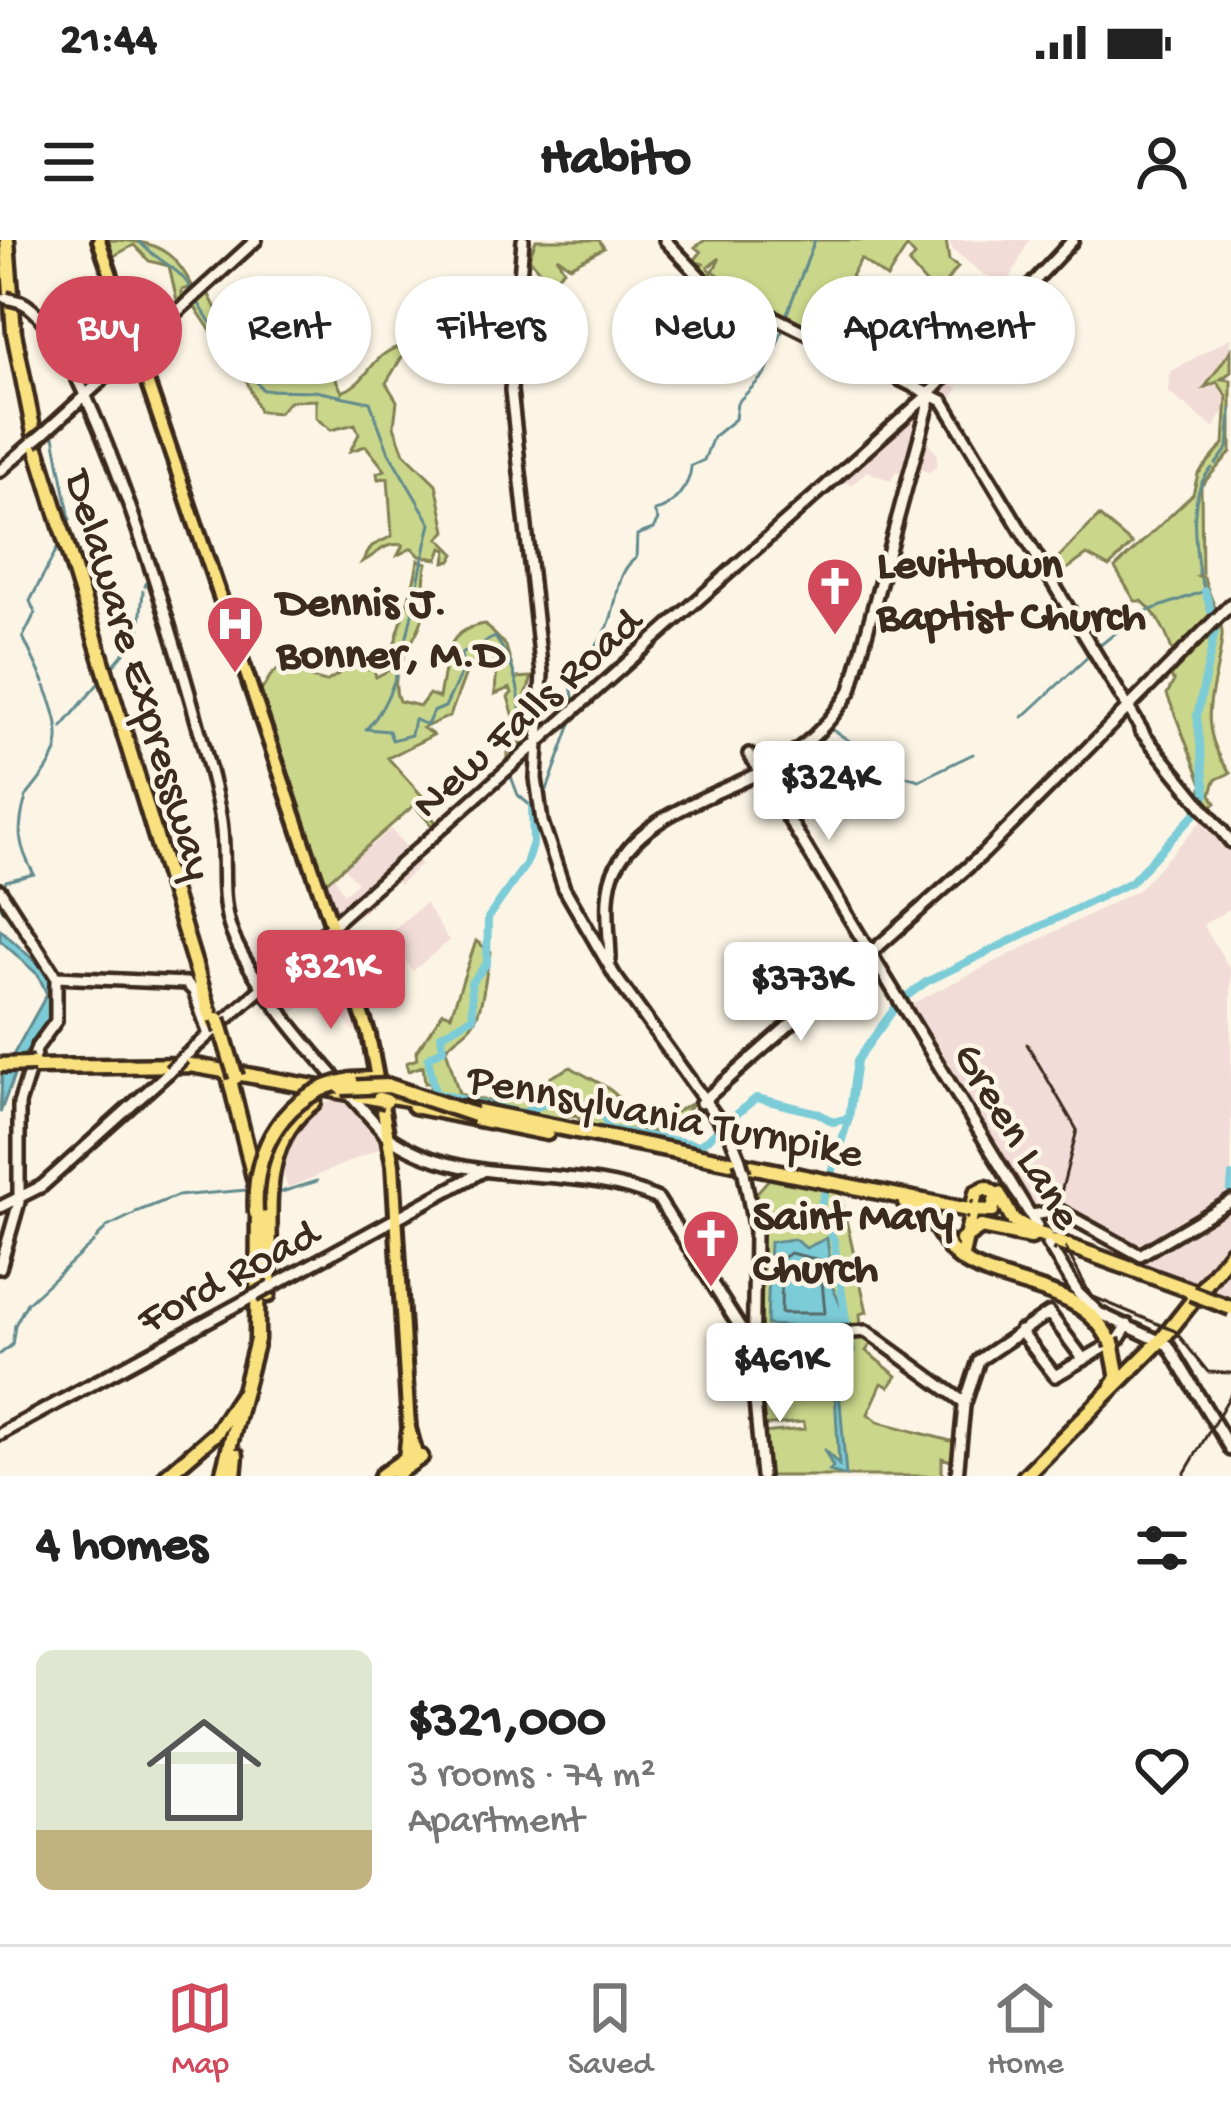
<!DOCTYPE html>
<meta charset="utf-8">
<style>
:root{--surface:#fff;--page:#f6f6f6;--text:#222;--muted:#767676;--line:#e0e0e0;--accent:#d1495b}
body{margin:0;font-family:"Gochi Hand",sans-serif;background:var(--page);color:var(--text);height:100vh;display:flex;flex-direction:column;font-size:45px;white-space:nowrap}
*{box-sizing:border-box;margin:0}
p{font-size:39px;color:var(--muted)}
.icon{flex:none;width:66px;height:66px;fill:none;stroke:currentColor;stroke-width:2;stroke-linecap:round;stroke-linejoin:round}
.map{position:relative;height:1236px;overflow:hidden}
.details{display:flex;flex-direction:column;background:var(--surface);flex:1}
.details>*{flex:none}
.banner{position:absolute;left:36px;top:36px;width:1161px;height:108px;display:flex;gap:24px}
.price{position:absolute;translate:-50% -102px;padding:0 27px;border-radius:12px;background:#fff;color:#222;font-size:39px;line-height:78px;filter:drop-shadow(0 3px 6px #0008)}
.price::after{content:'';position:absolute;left:50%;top:72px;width:36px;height:27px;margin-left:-18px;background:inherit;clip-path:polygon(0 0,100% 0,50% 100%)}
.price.current{background:var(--accent);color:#fff}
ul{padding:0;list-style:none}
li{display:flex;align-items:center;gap:36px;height:300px;padding:0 36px}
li+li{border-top:3px solid var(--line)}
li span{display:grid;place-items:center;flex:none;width:336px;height:240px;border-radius:18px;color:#555}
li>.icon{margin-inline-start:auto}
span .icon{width:144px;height:144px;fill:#fffc;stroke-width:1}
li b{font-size:51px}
h2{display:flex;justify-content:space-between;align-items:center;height:144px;padding:0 36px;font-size:51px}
.pill{padding:0 42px;border-radius:54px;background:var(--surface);box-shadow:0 3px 9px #0004;font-size:42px;line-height:108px}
.pill.current{background:var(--accent);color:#fff}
.status{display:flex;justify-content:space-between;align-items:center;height:84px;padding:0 60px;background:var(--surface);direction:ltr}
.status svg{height:33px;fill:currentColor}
header{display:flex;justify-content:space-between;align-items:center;height:156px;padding:0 36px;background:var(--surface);font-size:54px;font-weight:700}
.tab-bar{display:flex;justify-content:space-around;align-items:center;height:168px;border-top:3px solid var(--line);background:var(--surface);font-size:33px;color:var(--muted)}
.tab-bar a{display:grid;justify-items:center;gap:6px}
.tab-bar .current{color:var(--accent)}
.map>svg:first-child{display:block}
.built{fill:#f2dcd7}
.green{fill:#cad68a;stroke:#828054;stroke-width:3}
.water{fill:#7cccd8;stroke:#628b8e;stroke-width:3}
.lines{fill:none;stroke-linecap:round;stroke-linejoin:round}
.shore{stroke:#556b68;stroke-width:3}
.stream{stroke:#628b8e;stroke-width:3}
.canal{stroke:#7cccd8;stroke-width:6}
.river{stroke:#7cccd8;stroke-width:8}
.secondary-casing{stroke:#3b2a1e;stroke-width:18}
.primary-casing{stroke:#3b2a1e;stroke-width:20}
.highway-casing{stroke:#3b2a1e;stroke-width:21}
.secondary{stroke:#fcf5e5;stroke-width:9}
.primary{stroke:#fae180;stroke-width:10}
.highway{stroke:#fae180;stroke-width:12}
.rail{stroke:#3b2a1e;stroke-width:3}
.secondary-bridge-casing{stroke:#3b2a1e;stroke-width:18;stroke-linecap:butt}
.highway-bridge-casing{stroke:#3b2a1e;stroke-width:21;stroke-linecap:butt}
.secondary-bridge{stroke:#fcf5e5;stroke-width:9}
.highway-bridge{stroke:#fae180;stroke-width:12}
.labels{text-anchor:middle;stroke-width:9;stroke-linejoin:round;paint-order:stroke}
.poi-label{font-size:45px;font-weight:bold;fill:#3b2a1e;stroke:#fcf5e5;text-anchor:start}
.street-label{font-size:45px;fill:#3b2a1e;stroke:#fcf5e5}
</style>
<div class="status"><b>21:44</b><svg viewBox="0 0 49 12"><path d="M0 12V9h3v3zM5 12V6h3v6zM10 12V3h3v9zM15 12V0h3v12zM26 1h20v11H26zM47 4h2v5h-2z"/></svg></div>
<header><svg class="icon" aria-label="menu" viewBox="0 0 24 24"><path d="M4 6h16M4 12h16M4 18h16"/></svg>Habito<svg class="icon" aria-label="person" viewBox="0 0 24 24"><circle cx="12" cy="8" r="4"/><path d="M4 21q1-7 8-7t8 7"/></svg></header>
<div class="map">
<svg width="1231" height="1236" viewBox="0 0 1231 1236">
<rect width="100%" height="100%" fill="#fcf5e5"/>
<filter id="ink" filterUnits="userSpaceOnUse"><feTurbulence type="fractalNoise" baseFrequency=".00833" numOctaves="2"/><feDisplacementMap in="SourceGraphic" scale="24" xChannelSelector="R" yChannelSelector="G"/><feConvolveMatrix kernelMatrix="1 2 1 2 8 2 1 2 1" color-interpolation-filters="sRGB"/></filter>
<g filter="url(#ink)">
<path class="built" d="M948 0H1029L1011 37 1003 41 983 34 953 10Z
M1231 97V113L1220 124 1231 129V160L1214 188 1168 152 1170 132Z
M913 121 937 128 958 149 949 164 926 172 921 192 937 214V226L929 232 911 227 906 235 896 231 891 241 867 231 851 246 839 238 914 170 913 141 900 134Z
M1207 575 1231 604V668L1203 685 1231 730V1061L1167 1038 1061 969 1031 972 909 765 1138 650Z
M391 589 421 624 399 645 389 630 365 653 374 663 359 676 350 667 339 697 322 646 334 637 344 654 357 642 344 628Z
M425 663 449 701 413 731 387 695Z
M330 692 364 784 354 791 344 780 339 750 327 723 321 728 335 747 321 758 318 754 291 775 275 756 293 743 289 737 298 729 293 723Z
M340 858 355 861 386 906 288 948 278 918 284 900 314 868Z"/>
<path class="green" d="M101 0C153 0 170 5 193 47L182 50V64L211 47 208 53 221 78 229 73 233 83 252 95 260 127 281 120 277 100 286 102 290 112H311L325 100 322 110 342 152C370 141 369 117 398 107L405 112 386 143 397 161 394 186 404 213 436 244 446 291 439 298 455 314 451 321 445 322 447 310 442 308 438 319 420 316 412 308 398 315 403 305C383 302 379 314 362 322L372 306 392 296 388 238 378 239 377 233 385 230 366 206 350 211 359 194 355 184 331 190 316 178V160L290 161 278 173 259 171 240 124 243 104 211 91 193 64 157 100 148 133 139 108 177 61 169 26 149 21 134 5 108 19Z
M536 0H599L604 8 570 26 557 17 564 30 549 43 529 18Z
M705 0H946L949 21 958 27 936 55 909 24 915 16 907 7 887 38 861 19 851 36 871 56 866 81 875 89 874 97 902 83 867 119 721 49 717 44 730 42 713 31 720 18 708 27 712 34 707 41 694 33 703 24 694 21 701 12 695 7Z
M1231 110V132L1221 139 1231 140V212L1201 246 1202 334 1198 336 1204 337C1209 357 1224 383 1222 397 1217 451 1192 480 1230 533L1215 540 1211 554 1216 563 1207 568 1199 553 1203 546 1167 454 1174 441 1165 429 1175 419C1168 397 1160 376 1142 361H1135L1115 328 1193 254 1198 234 1224 204 1227 156 1217 142 1205 147Z
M1099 276 1132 304 1109 327 1087 315 1053 339 1033 302 1050 326Z
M418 320 427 323C422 340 425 359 424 369 423 398 384 427 399 461L420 466 429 454 439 458 445 423 457 420 448 416C449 396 468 386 485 384L506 406 515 438 532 437 520 473 532 471 535 476 521 480V513L504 528 516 483 508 457 512 453 510 448 495 454 497 423 486 409 467 430 450 476 423 488 433 495 388 518 434 569 430 575 438 585 434 588 414 565 322 646 258 456 271 435 294 415 311 438 326 442 356 423 369 430 373 426 376 437 389 430C394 391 413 360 418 320Z
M476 701 491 712C484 733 485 774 468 789 460 797 454 798 446 809L459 854 497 863 548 845 551 837 571 827C584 836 603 843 614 853 628 867 634 875 653 884L696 861 666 892 639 888 623 875 636 890 662 895 655 902 591 890 575 875 556 879 428 851 432 843H425L423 826 408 831 406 823 417 819 416 812 443 772 451 775Z
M769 939 840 953 867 1072 860 1074 861 1088 757 1098 753 957Z
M866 1092 873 1101 866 1111 897 1136 889 1147 882 1143 868 1174 879 1182 958 1203 957 1223 942 1218V1236H764L761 1193 805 1189 804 1182 759 1186 758 1100Z"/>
<path class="water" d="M0 689 55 740 54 777 20 820 0 873 2 835 47 754 38 735 0 700Z
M827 998 833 1048 850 1087 854 1112 839 1148 846 1236 829 1231 833 1227 824 1209 839 1225 835 1153 848 1103 845 1089 767 1085 770 1002 794 999 806 1008Z"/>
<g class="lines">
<path class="shore" d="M790 1013 820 1020 825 1073H781L782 1018Z"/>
<path class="stream" d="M138 0C155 21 178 25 192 50
M196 59 212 85 245 95 255 140 263 150 315 151 370 162 389 213 431 284C415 341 407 450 366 489L389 491 392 500 411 495 414 479 427 485 433 472 445 467 463 429 461 414 495 397C522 434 530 487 506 526
M786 76 815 0
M53 191 70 279
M1216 224 1228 208 1231 169
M1199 334C1195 303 1187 252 1212 228
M145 346 147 342
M1098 407 1139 374 1205 351 1201 339
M113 426 139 395 143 351
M44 442 23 397 35 373 30 361 59 305
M574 463 571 444 587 439 586 415C626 383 607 338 636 318L637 295 653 289 658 280 654 271C672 269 691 244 691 226L704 220 713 197 735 179 737 163 766 133 784 86
M1023 477 1092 413
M62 487 102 439
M833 490 899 534 919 540 973 514
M510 534 518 555 532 567 547 550 575 473
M25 558C62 513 67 502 45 446
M2 649 6 641 34 634C18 606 17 590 25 561
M0 666 39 719
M275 954 317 941
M136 972 177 956 247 950
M107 987 134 974
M96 999 105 989
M0 1114 12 1105 15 1085 27 1063 94 1002"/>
<path class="canal" d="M1229 961 1231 935"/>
<path class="river" d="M1205 351 1213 377
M532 567 533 602 526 624 488 678 487 723 471 743 473 777 441 795 443 809 428 818 435 853 522 873 567 855 603 872 608 889 700 905 756 858 818 873 833 882 849 878
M903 759 926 742 1131 642 1202 566 1206 553 1197 476 1216 387
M848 1093 834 1001 820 967 849 878 857 820 900 761"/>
<g class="secondary-casing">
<path id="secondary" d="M523 0 511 150 542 434 536 538 542 582 564 648 615 736 731 897 740 920
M665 0 707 44 943 161 1143 492
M21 62C91 92 204 491 220 575 227 610 219 650 229 684 245 742 344 848 386 895 467 953 572 920 658 959L747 1098 753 1100
M44 193 256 0
M0 231 33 202
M1140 490 1231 602
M749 514 1078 1053 1099 1073 1168 1105 1231 1210
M0 650 56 737
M610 720C610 693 602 652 616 627 648 566 734 553 787 517 815 499 833 478 851 450L932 152
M183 818 927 156 1073 0
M701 863 984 613 1231 364
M744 933 755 991 753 1139
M0 967 42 946 170 831
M1031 975 1060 971 1140 1015 1231 961
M0 1028 19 962V864L37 807 56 781V737L186 743 194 751 209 795
M272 1046 483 931
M1020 1091 1055 1136 1119 1099 1128 1085
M753 1100 866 1091 965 1163
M753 1139 762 1236
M0 1194 254 1056
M957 1236 964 1166 979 1120 1049 1073 1084 1120"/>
</g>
<g class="primary-casing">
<path id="primary" d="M99 0 369 795 393 925 409 1188 417 1218"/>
</g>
<g class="highway-casing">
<path id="highway" d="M7 0 14 93 37 208 213 784
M222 791 231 821
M33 827 190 825 349 853
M229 836 256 946
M351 840 371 839
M358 855 379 859
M385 855 425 862
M414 866 547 893
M463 868 968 970
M999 954 1013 980 1039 994
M905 963C940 973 937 1004 964 1021 1011 1050 1082 1044 1110 1101
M962 1000 981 987 1031 997
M1060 1003 1192 1051
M962 1015 976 953 986 948 997 955 992 971 971 970
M268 1055C276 987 251 909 314 862
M1112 1107 1118 1138 1113 1145
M397 1233 421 1217
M166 1236 216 1193 241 1155
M222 1236 257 1100 258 966
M234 1236 236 1215
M381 1236 406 1218 409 1192
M1025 1236 1164 1097 1231 1012"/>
</g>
<use href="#secondary" class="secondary"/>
<use href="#primary" class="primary"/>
<use href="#highway" class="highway"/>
<path class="rail" d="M1027 804 1077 890 1053 984 1091 1056 1175 1091 1208 1132 1231 1133
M1183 1236 1231 1154"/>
<g class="secondary-bridge-casing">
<path id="secondary-bridge" d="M6 58 21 62
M33 202 44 193
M170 831 183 818
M740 920 744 933
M254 1056 272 1046"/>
</g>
<g class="highway-bridge-casing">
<path id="highway-bridge" d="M218 779 222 791
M231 821 236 837
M0 825 34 824
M342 848 389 846 475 875
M379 859 386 861
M968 969 971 970
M256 973C252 909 284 852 351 840
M1039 994 1046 996
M1056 1001 1060 1003
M1191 1053 1231 1068
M1111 1100 1113 1106"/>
</g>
<use href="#secondary-bridge" class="secondary-bridge"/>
<use href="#highway-bridge" class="highway-bridge"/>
</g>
</g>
<defs>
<g id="church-pin" transform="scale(3)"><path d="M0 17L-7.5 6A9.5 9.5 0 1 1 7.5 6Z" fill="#d1495b" stroke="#fcf5e5"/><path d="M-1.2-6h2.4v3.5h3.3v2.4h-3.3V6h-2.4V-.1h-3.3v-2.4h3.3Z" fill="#fff"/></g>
<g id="hospital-pin" transform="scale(3)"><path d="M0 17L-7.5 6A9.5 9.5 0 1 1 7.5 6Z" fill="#d1495b" stroke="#fcf5e5"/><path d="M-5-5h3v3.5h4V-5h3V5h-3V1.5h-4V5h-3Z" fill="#fff"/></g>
</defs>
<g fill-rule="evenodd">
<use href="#church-pin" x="835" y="346"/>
<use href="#hospital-pin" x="235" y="384"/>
<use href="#church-pin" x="711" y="998"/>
</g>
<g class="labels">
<g class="poi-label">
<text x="877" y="336">Levittown<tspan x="877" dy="52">Baptist Church</tspan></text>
<text x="277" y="374">Dennis J.<tspan x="277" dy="52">Bonner, M.D</tspan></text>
<text x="753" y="988">Saint Mary<tspan x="753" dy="52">Church</tspan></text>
</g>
<g class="street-label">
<text transform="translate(143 434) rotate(73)" y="16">Delaware Expressway</text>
<text transform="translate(524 470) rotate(-42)" y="16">New Falls Road</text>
<text transform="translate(666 872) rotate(11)" y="16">Pennsylvania Turnpike</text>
<text transform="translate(1021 894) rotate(59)" y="16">Green Lane</text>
<text transform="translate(226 1033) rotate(-28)" y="16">Ford Road</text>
</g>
</g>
</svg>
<b class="price" style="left:829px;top:603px">$324K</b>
<b class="price current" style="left:331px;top:792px">$321K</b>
<b class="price" style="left:801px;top:804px">$373K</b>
<b class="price" style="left:780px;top:1185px">$461K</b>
<div class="banner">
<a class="pill current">Buy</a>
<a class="pill">Rent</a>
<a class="pill">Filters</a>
<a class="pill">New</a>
<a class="pill">Apartment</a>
</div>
</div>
<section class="details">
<h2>4 homes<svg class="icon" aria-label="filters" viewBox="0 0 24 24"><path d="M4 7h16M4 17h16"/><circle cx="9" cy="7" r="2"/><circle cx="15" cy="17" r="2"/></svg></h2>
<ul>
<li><span style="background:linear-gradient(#dfe7d0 75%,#c2b280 0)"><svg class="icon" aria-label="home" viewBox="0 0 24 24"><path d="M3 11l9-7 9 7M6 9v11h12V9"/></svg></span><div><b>$321,000</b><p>3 rooms · 74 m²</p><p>Apartment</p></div><svg class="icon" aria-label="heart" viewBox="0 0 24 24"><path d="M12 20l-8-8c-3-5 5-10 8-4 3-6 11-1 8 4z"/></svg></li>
</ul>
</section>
<nav class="tab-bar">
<a class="current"><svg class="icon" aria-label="map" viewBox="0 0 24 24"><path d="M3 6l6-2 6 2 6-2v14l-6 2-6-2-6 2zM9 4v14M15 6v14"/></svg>Map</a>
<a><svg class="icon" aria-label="saved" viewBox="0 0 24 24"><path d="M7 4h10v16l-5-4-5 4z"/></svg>Saved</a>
<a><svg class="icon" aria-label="home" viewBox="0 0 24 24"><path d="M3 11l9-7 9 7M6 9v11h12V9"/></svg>Home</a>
</nav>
